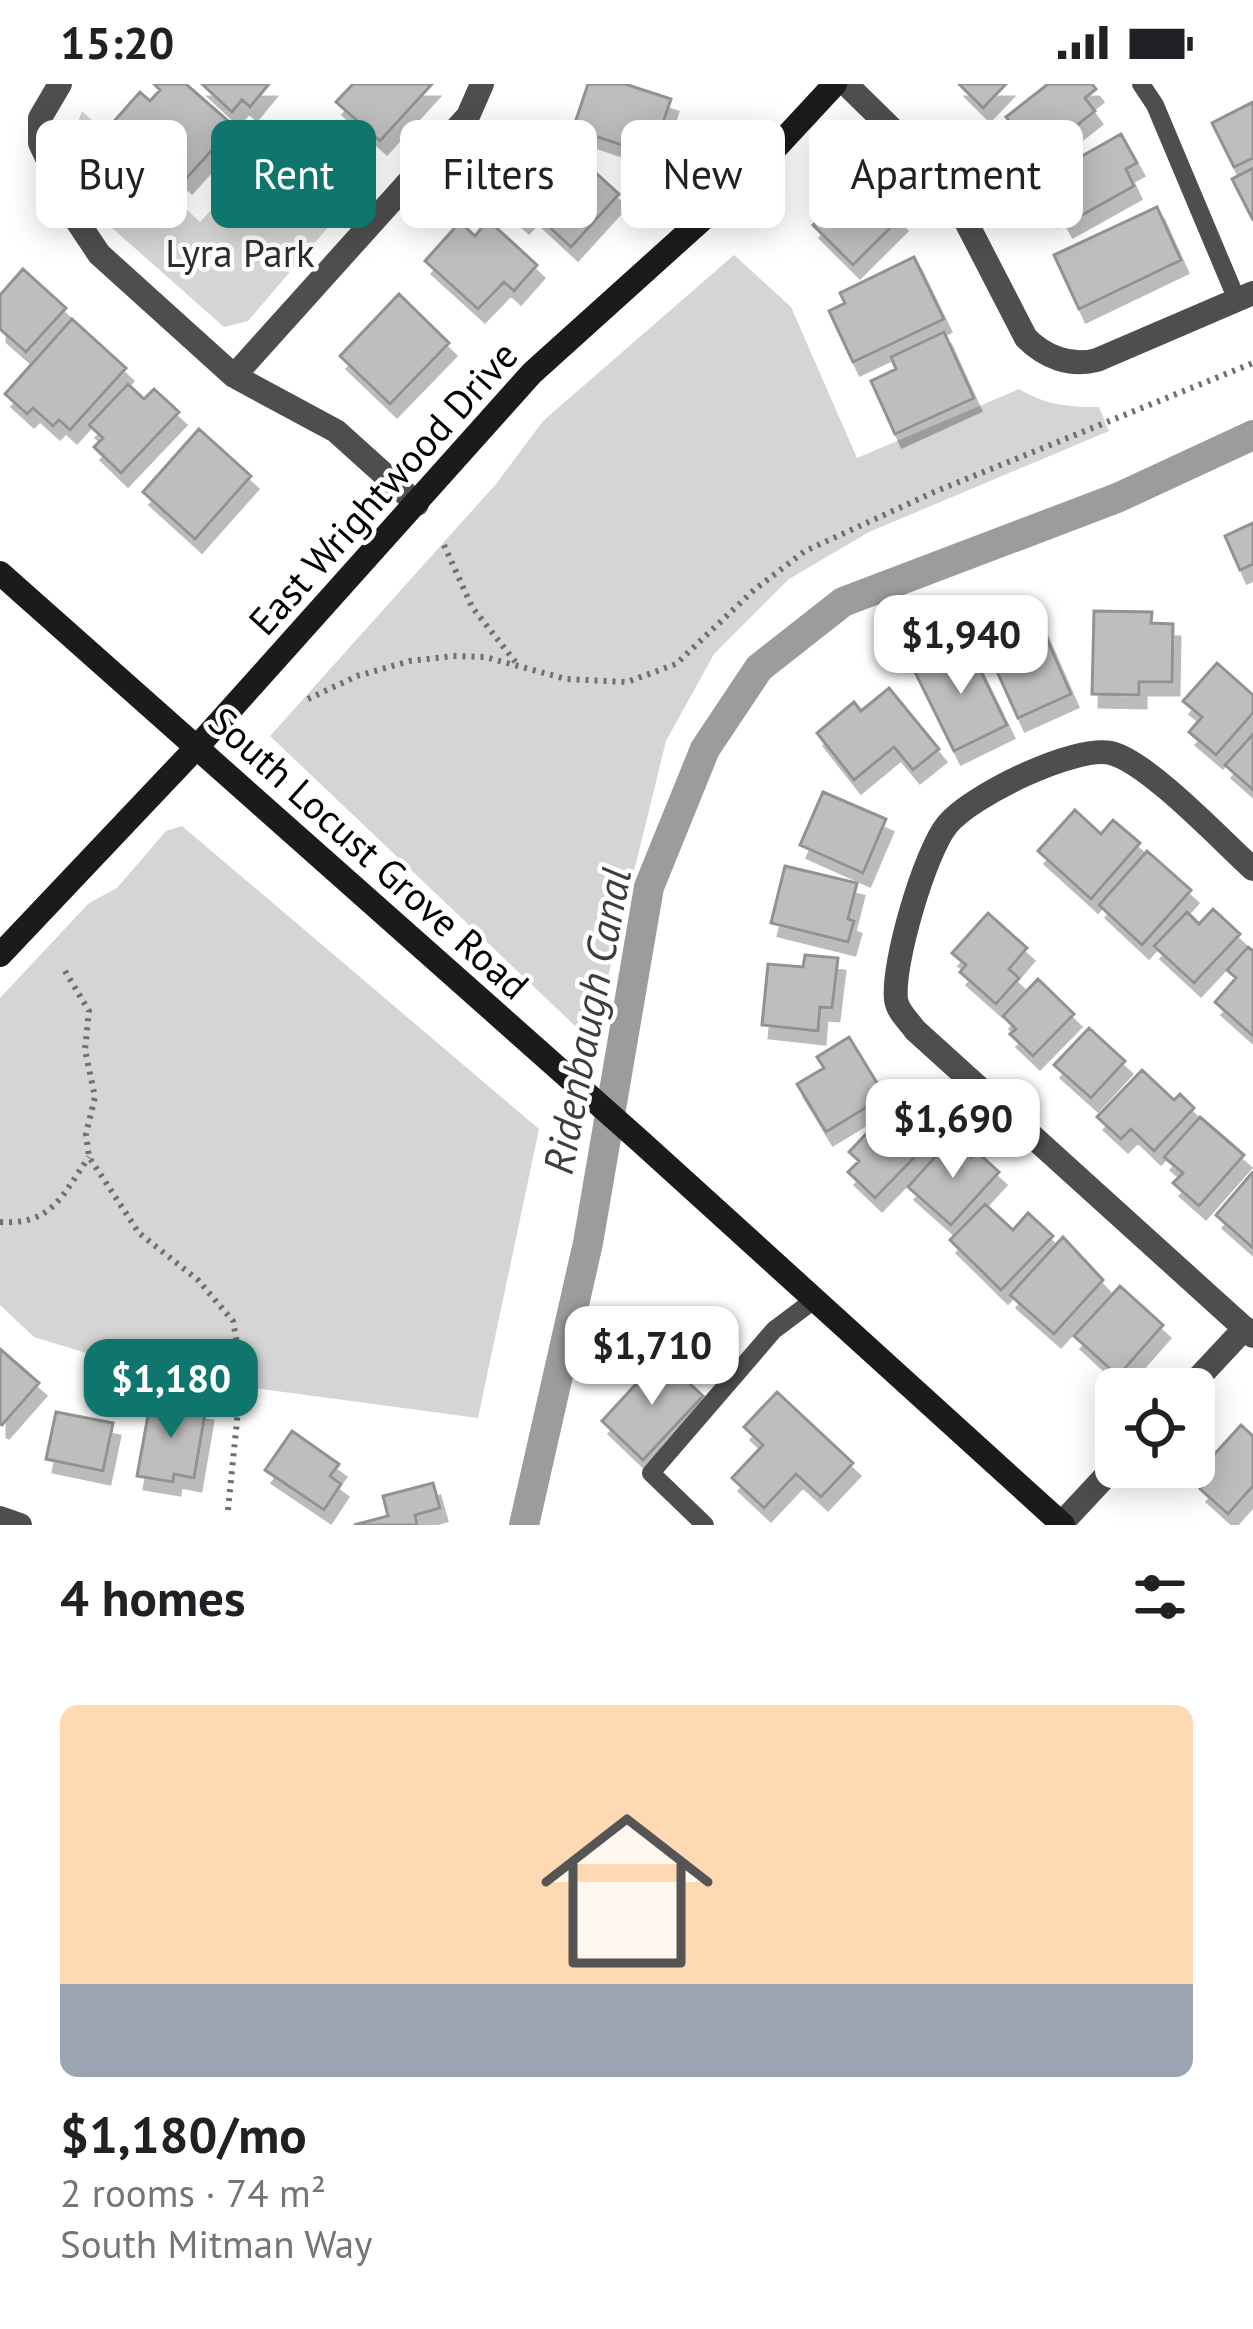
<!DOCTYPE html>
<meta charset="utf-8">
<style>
:root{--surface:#fff;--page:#f2f2f2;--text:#202124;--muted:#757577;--accent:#0f766e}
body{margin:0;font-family:"PT Sans",sans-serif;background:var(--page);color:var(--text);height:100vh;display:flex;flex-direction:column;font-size:45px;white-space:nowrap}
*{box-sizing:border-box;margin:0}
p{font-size:39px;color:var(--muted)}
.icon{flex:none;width:66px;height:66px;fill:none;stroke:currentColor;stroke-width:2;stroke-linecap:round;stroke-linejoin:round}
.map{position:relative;height:1441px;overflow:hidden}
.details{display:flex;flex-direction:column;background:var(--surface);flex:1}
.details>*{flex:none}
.hud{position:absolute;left:36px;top:36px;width:1182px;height:108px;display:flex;gap:24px}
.controls{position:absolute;left:1095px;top:1284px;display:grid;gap:24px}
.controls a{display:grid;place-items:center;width:120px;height:120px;border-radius:18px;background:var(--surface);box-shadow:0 6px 30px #0003;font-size:60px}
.price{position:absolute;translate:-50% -102px;padding:0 27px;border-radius:24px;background:#fff;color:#222;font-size:39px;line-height:78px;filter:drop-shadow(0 3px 6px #0008)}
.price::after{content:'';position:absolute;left:50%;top:72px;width:36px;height:27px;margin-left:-18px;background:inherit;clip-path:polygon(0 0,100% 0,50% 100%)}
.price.active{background:var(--accent);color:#fff}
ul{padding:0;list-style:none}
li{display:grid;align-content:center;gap:24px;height:636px;padding:0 60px}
li span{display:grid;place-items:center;height:372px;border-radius:18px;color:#555}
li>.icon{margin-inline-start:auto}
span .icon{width:216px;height:216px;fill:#fffc;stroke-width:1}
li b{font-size:51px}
h2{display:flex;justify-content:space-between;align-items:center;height:144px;padding:0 60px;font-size:51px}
.tag{padding:0 42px;border-radius:18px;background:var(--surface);box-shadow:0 6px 30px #0003;font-size:42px;line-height:108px}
.tag.active{background:var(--accent);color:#fff}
.status{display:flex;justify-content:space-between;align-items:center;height:84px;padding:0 60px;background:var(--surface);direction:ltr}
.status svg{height:33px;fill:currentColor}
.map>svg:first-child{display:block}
.green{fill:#d5d5d5}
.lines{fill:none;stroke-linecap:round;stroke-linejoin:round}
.canal{stroke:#9c9c9c;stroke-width:30}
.building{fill:#bebebe;stroke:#929292;stroke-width:3;filter:url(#shadow)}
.path{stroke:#707070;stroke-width:6;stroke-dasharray:3 6;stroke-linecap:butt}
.lane{stroke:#4e4e4e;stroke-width:18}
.street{stroke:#4e4e4e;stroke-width:24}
.secondary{stroke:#1b1b1b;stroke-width:24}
.labels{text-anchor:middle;stroke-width:9;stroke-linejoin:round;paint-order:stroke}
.park-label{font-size:39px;fill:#2c2c2c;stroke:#fff}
.street-label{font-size:39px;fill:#000;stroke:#fff}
.water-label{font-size:42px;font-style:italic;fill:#3d3d3d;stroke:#fff}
</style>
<div class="status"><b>15:20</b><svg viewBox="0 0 49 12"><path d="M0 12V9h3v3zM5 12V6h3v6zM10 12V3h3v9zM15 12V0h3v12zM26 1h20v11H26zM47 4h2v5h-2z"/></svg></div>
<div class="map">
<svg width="1253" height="1441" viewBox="0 0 1253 1441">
<defs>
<filter id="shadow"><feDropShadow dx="7" dy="13" stdDeviation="0" flood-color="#0004"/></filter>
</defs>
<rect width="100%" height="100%" fill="#fff"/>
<path class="green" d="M82 27 200 138 284 47 353 114 248 237 224 243 112 144 77 68 73 52Z
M734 171 791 223 857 374 1019 305C1045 321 1068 323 1099 323L1109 347 869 448 789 495 714 570 666 657 592 958 270 652 496 400 543 337Z
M182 742 539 1045 478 1334 158 1291 34 1253 0 1221V914L89 819 117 804 166 747Z"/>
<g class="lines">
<path class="canal" d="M524 1441 588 1159 649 803 705 665 759 584 843 518 1117 414 1253 351"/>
</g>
<path class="building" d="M154 0H186L234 42 185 96 144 59 136 68 108 44 140 8 150 17 160 6Z
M202 0H269L250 23 242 16 232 28Z
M353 0H432L380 57 336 18Z
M588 0H625L671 15 652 71 573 45Z
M959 0H1006L983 24Z
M1048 0H1092L1096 5 1085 14 1095 27 1032 77 1023 66 1016 71 1004 55 1016 45 1006 33Z
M1253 18V74L1234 83 1212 39Z
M551 48 619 110 571 163 531 126 522 136 494 111 526 76 535 85 546 72 536 63Z
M1121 50 1137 79 1126 85 1134 102 1066 140 1058 126 1051 130 1034 99Z
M1253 84V136L1232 95Z
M859 95 900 134 853 181 813 141Z
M1157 123 1181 176 1079 225 1054 171Z
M488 136 537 181 514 207 504 198 478 225 425 177 460 138 475 152Z
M914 173 944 235 853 278 829 227 845 219 840 209Z
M23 185 66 224 26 268 0 245V211Z
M399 210 449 259 390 320 340 272Z
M72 235 126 284 70 346 59 336 53 342 33 324 27 330 5 310Z
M944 248 974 314 895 350 871 297 896 285 891 273Z
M128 300 144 315 154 305 179 328 121 389 94 363 103 354 89 341Z
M199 345 251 392 195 455 143 408Z
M1253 439V480L1240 486 1225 452Z
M1094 527 1152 528 1151 539 1173 540 1172 598H1139V611L1092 610Z
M1040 539 1071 610 1018 634 986 563Z
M967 559 1007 641 954 667 914 586Z
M1217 579 1253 611V629L1216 671 1189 648 1202 633 1183 617Z
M889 604 939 665 913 686 894 663 854 696 817 649 854 618 861 627Z
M1253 650V706L1225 681Z
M823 708 886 735 863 789 800 761Z
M1075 726 1101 750 1113 736 1140 759 1091 815 1038 767Z
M1147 767 1191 806 1142 861 1099 821Z
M785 782 857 799 848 835 854 837 848 858 771 839Z
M1213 825 1240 850 1194 899 1154 862 1187 828 1199 840Z
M988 829 1027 864 1009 885 1019 894 996 920 960 888 966 881 952 869Z
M1248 863 1253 867V952L1215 918 1236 894 1227 886Z
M805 871 838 874 832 924 820 923 818 947 762 941 768 880 803 883Z
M1038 895 1074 930 1033 972 1010 950 1016 945 1003 932Z
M1089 944 1125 977 1091 1014 1054 981Z
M849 953 885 1012 826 1048 797 1000 824 984 817 973Z
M1142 986 1174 1016 1180 1010 1194 1024 1154 1067 1131 1045 1121 1055 1097 1033Z
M890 1025 902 1037 913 1025 938 1049 875 1114 848 1088 859 1077 849 1068Z
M1200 1033 1244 1071 1199 1122 1173 1099 1183 1089 1164 1073Z
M951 1055 971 1073 976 1067 999 1088 951 1141 908 1103Z
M1252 1089 1253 1090V1164L1216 1131Z
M985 1120 1013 1146 1028 1129 1053 1152 1001 1206 950 1156Z
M1063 1153 1103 1196 1054 1250 1010 1211Z
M1120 1202 1163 1241 1118 1292 1074 1252Z
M0 1265 39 1299 2 1341 0 1340Z
M661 1273 703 1312 643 1376 602 1337Z
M777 1308 853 1379 821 1413 796 1390 764 1424 732 1394 763 1361 744 1343Z
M151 1315 206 1324 194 1394 174 1390 173 1398 137 1392Z
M56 1328 113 1339 103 1387 46 1375Z
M1241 1341 1253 1352V1402L1228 1430 1200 1405 1210 1394 1201 1385Z
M292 1347 339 1380 330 1392 341 1400 324 1426 265 1386Z
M433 1399 440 1424 415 1431 417 1441H354L388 1432 383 1412Z"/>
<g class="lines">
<path class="path" d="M444 461 472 523 517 580
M308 615 357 592 410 577 453 572 485 573 566 595 627 598 676 580 754 506 805 467 934 408 1253 279
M65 887 89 927 85 966 95 1013 86 1050 89 1073 139 1149 198 1196 233 1237 242 1287 228 1426
M0 1138C53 1141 62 1111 89 1073"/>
<path class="lane" d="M1141 0 1155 21 1237 216
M705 1441 651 1389 774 1246 814 1216"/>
<path class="street" d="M60 0 40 34V59L77 137 99 170 234 292 336 347 417 420
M846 0 945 97 1026 254C1045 273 1070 283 1097 276L1253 209
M234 292 468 32 482 0
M1253 785C1222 757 1148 678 1111 669 1074 661 970 712 947 741 925 768 892 880 896 915 897 927 908 936 915 946L1253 1252
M1188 1305 1245 1244
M0 1434 20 1441
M1061 1440 1116 1381"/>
<path class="secondary" d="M0 489 640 1057 1063 1441
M0 871 197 663 532 289 745 97 835 0"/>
</g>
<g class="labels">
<g class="park-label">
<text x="240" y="183">Lyra Park</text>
</g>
<g class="street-label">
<text transform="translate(383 404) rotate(-48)" y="14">East Wrightwood Drive</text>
<text transform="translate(369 769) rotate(42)" y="14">South Locust Grove Road</text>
</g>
<g class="water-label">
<text transform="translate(587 937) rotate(-79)" y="15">Ridenbaugh Canal</text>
</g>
</g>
</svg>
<div class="controls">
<a><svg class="icon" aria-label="locate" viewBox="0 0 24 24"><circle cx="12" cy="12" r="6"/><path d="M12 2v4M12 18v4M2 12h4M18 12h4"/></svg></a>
</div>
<b class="price" style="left:961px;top:613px">$1,940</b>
<b class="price" style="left:953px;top:1097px">$1,690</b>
<b class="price" style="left:652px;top:1324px">$1,710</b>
<b class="price active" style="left:171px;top:1357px">$1,180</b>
<div class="hud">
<a class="tag">Buy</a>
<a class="tag active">Rent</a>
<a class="tag">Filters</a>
<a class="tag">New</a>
<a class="tag">Apartment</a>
</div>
</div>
<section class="details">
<h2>4 homes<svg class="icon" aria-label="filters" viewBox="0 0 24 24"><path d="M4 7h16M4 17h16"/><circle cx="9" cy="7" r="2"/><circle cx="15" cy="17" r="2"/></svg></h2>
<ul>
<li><span style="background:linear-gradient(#ffd9b3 75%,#9aa5b1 0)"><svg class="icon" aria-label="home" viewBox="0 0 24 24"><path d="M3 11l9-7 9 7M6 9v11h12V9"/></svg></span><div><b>$1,180/mo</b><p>2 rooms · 74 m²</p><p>South Mitman Way</p></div></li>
</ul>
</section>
